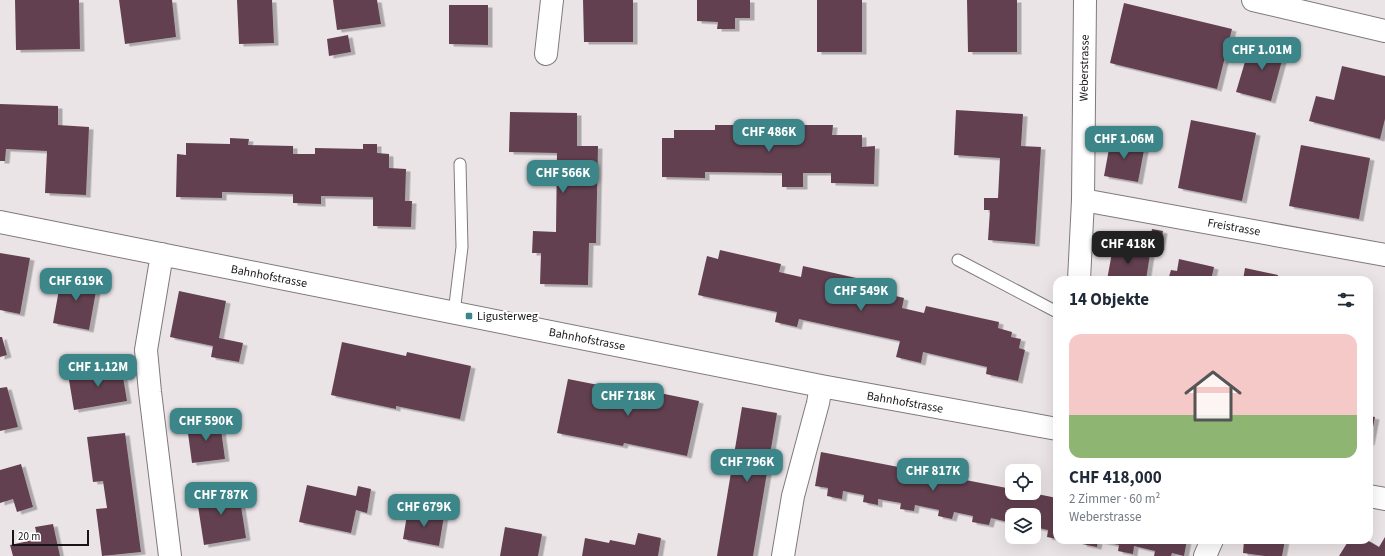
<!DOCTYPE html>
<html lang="de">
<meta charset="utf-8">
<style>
:root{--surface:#fff;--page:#f6f6f7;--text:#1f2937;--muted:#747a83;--accent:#3c8589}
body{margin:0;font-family:"Source Sans 3",sans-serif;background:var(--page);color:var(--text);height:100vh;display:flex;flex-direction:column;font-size:15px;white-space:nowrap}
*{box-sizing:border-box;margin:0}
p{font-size:13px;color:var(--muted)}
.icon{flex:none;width:22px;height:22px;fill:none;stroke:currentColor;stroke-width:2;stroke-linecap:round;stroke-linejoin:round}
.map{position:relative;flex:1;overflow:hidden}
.side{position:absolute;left:1053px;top:276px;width:320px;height:268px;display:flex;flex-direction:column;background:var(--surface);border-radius:12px;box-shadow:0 4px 16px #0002}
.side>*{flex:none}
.tools{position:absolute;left:1005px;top:464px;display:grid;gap:8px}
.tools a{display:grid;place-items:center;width:36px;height:36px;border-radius:8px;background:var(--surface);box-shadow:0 4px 16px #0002;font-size:20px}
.scale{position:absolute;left:12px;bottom:10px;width:77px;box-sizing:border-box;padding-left:4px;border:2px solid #171415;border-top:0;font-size:11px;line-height:14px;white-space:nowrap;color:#171415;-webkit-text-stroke:3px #fff;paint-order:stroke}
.price{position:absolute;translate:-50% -34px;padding:0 9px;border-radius:8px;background:var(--accent);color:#fff;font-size:13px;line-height:26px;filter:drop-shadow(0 1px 2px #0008)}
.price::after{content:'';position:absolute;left:50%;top:24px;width:12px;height:9px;margin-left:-6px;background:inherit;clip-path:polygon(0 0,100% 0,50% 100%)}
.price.selected{background:#222;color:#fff}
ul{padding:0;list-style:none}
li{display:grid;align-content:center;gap:8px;height:212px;padding:0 16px}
li span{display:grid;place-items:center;height:124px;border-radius:12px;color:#555}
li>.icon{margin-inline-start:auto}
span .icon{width:72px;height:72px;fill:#fffc;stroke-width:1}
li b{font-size:17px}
h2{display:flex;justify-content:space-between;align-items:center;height:48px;padding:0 16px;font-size:17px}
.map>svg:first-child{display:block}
.building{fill:#634150;filter:url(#shadow)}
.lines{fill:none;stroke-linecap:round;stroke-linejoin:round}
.lane-casing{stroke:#80797c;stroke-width:13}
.street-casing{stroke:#80797c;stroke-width:24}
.lane{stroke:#fff;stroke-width:11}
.street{stroke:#fff;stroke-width:22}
.poi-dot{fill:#3c8589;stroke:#fff;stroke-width:1.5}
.labels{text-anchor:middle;stroke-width:4;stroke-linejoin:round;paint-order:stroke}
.street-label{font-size:12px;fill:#171415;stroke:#fff}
.poi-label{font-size:12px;fill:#171415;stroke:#fff;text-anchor:start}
</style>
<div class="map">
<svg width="1385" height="556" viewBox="0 0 1385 556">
<defs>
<filter id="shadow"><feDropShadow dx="4.5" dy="2.5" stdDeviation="0" flood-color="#0004"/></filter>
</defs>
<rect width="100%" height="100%" fill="#ebe4e7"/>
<path class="building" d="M15 0H79L80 49 16 50Z
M119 0H172L176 37 125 44Z
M237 0H272L274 43 239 44Z
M333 0H377L381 24 337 30Z
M583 0H633V42H584Z
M697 0H750V18H735V29H717L718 22 697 21Z
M817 0H862V52H817Z
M967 0H1017V52H968Z
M1124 3 1232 29 1217 89 1110 63Z
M449 5H488V45L449 44Z
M348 35 351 52 329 56 327 39Z
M1259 38 1286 46 1271 101 1236 92 1247 55 1254 57Z
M1342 66 1385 76V119L1380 139 1309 121 1316 96 1334 100Z
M0 104 58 106V125L89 127 86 195 45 193 47 151 6 149 5 161H0Z
M956 110 1023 114 1021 146 1041 147 1035 244 988 240 990 210H984V198H998L1000 158 954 155Z
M510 112 577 113V146H598L596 243H589L588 285 540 284 541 253H532L533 231 556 232 557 153 509 152Z
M1191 120 1256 133 1242 201 1178 188Z
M764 121H777L776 132H800V125H833L832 135H862V147L875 146 874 184 831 183V173H803V187H782V173L705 172V178L662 177V138H674V130H715V125H764Z
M230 138 249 139 248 145 293 146V154H315V148L363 149V144H377V153L389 154V168L406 169 405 201H412L411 227 373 226V197L321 196V204L293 203V194L222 192V198L176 197 177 154 186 155V143L230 144Z
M1111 138 1145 145 1138 182 1104 176Z
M1301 145 1370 158 1359 219 1289 206Z
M1152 229 1163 231 1160 248 1149 246Z
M1113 247 1150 254 1146 280H1107Z
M720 250 781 264 779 272 801 277 803 266 865 280 863 288 904 298 902 308 924 313 926 306 999 322 998 328 1012 332 1011 337 1021 339 1019 348 1025 350 1018 381 986 374 987 367 923 352 921 363 896 357 900 341 799 319 797 327 775 322 777 312 698 295 707 256 718 259Z
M0 253 30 258 20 314 0 310Z
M1179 259 1214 267 1211 280H1168L1171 270 1177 271Z
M1245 268 1278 275 1277 280H1243Z
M62 273 98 280 89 330 53 323Z
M179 291 226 301 219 338 243 343 239 362 211 357 213 346 170 337Z
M0 337H2L7 355 0 357Z
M342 342 406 356 407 352 471 366 460 419 396 406V409L331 395Z
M121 365 127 401 74 410 68 374Z
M568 379 634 392 635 388 699 401 687 456 624 443 623 446 557 433Z
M7 387 18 427 0 431V388Z
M742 407 777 413 753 556H717Z
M1369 416 1375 417 1370 443H1369Z
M220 422 225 459 192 463 187 426Z
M125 433 141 552 102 556 96 509 107 508 103 481 93 482 87 437Z
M821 452 1012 489V493H1032L1057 498V539L1047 537 1048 530 1034 527V515H1012V523L991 518 989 525 972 522 973 516 954 512 952 519 938 516 939 510 915 505 914 511 900 509 901 503 878 499V505L863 502 864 495 843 491 842 499 827 496 828 488 815 486Z
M21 464 33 507 17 512 13 499 0 503V470Z
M307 485 356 496 358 486 371 489 367 513 356 510 351 533 299 522Z
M238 487 246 538 204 545 196 493Z
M408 509 444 516 439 546 403 539Z
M53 524 60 556H13L10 545 38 539 35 527Z
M505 527 542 534 538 556H500Z
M638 533 661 538 658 556H582L585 538 609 543 610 540 635 545Z
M1385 537V556H1339L1349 540H1367L1379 547Z
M1082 540H1187L1184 556 1172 553 1171 556H1154L1155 551 1134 546 1133 554 1118 551 1119 545 1098 541 1097 547 1082 544Z
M1244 540H1285L1282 556H1265L1243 553Z"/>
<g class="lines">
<g class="lane-casing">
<path id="lane" d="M958 260 1057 312
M454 313 462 247 460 164"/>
</g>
<g class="street-casing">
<path id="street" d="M1253 0 1385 31
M546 54 552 0
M1083 200 1385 255
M0 222 821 386 1057 429
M162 254 146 350 150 392 170 556
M1079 280 1083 200 1085 0
M1369 496 1385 499
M783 556 793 496 818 403 821 386
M1205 556 1212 540"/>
</g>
<use href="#lane" class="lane"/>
<use href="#street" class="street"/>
</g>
<rect class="poi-dot" x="465" y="312" width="8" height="8" rx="2"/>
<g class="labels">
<g class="street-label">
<text transform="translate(1084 68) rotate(-89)" y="4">Weberstrasse</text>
<text transform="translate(1234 227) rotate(10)" y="4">Freistrasse</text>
<text transform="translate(269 276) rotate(11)" y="4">Bahnhofstrasse</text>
<text transform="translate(587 339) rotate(11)" y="4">Bahnhofstrasse</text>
<text transform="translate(905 402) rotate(10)" y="4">Bahnhofstrasse</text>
</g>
<g class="poi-label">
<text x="477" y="320">Ligusterweg</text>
</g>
</g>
</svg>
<div class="tools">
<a><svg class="icon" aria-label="locate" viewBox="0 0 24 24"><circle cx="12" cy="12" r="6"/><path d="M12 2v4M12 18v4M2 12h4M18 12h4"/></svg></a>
<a><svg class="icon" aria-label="layers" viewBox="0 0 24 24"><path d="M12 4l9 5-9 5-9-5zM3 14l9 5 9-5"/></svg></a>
</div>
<div class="scale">20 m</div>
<b class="price" style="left:1262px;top:71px">CHF 1.01M</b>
<b class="price" style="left:769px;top:153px">CHF 486K</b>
<b class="price" style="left:1124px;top:160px">CHF 1.06M</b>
<b class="price" style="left:563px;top:194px">CHF 566K</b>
<b class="price selected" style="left:1128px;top:265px">CHF 418K</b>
<b class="price" style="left:76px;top:302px">CHF 619K</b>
<b class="price" style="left:861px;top:312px">CHF 549K</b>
<b class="price" style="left:98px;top:388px">CHF 1.12M</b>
<b class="price" style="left:628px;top:417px">CHF 718K</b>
<b class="price" style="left:206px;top:442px">CHF 590K</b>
<b class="price" style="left:747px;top:483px">CHF 796K</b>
<b class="price" style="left:933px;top:492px">CHF 817K</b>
<b class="price" style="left:221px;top:516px">CHF 787K</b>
<b class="price" style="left:424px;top:528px">CHF 679K</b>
<section class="side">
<h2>14 Objekte<svg class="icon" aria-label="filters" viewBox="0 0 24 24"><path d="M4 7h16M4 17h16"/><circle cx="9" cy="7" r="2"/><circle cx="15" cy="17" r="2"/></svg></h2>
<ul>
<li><span style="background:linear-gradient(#f6c9c9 65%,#8fb573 0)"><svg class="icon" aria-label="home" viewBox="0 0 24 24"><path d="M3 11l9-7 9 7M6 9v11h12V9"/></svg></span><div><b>CHF 418,000</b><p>2 Zimmer · 60 m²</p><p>Weberstrasse</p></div></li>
</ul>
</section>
</div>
